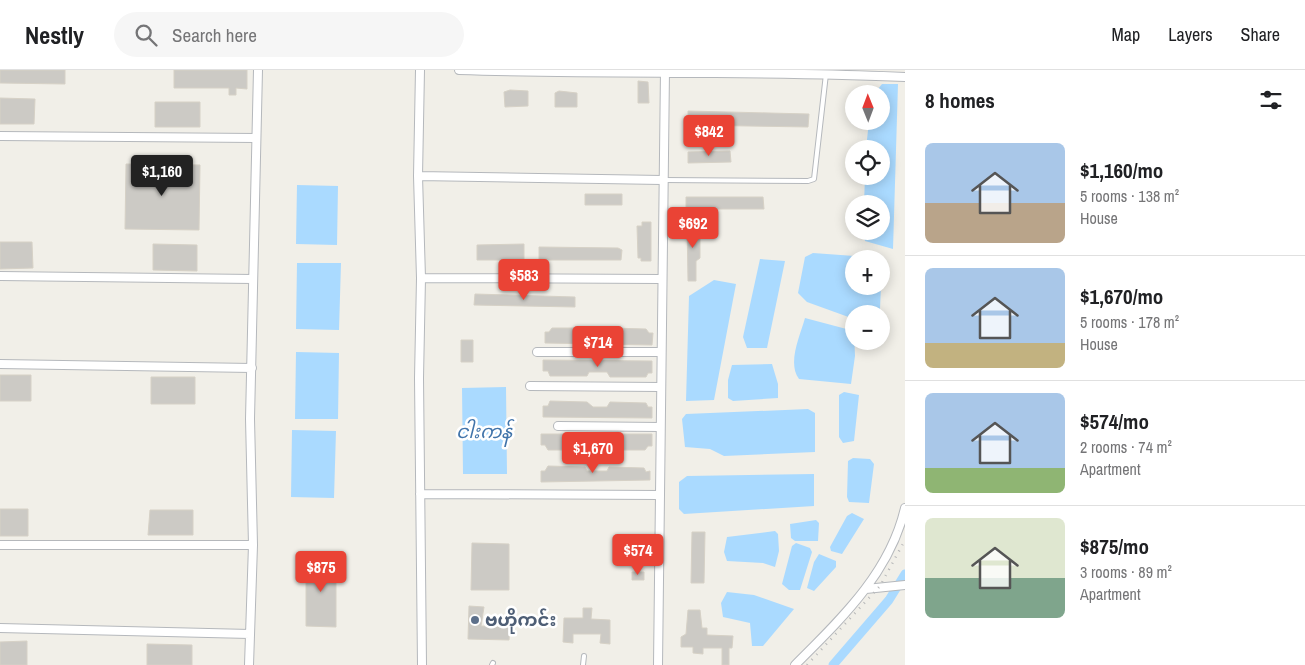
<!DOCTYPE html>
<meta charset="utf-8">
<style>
:root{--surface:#fff;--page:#f6f6f6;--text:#202124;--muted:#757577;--line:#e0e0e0;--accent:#ea4335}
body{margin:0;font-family:"Archivo Narrow","Noto Sans Myanmar",sans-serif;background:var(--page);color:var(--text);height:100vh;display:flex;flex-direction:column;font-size:19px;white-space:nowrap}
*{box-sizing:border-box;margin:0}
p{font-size:16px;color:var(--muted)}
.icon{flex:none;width:28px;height:28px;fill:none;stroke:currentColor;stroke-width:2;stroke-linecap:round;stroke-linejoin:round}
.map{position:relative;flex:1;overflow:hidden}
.sheet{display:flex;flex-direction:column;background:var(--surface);width:400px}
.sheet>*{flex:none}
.needle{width:32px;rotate:359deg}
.tools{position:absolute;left:845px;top:15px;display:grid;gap:10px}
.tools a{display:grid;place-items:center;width:45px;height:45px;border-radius:50%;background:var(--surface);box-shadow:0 2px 12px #0003;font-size:25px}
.price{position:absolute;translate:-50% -42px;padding:0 11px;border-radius:5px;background:var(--accent);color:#fff;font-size:16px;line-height:32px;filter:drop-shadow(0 1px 2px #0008)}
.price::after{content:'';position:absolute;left:50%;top:30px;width:15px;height:11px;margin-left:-8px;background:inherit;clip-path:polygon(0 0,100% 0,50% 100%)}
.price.active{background:#222;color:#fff}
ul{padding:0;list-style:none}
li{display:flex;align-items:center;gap:15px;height:125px;padding:0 20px}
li+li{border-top:1px solid var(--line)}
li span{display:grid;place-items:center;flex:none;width:140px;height:100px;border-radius:8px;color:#555}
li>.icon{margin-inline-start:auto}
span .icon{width:60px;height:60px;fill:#fffc;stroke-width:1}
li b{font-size:21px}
h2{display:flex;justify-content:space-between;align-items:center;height:60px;padding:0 20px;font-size:21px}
header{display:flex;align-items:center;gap:30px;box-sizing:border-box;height:70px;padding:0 25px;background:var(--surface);border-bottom:1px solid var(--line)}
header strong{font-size:24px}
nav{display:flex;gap:28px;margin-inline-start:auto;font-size:18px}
.search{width:350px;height:45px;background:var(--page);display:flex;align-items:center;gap:12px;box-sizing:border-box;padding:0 18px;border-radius:28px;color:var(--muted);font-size:19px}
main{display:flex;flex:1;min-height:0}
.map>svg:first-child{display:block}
.water{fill:#aadaff}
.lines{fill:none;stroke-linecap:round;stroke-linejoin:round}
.canal{stroke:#aadaff;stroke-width:9}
.building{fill:#cccac5;stroke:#d6d1c6}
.lane-casing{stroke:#b5b8bc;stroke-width:6}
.street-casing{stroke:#b5b8bc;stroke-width:10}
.lane{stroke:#fff;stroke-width:4}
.street{stroke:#fff;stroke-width:8}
.rail{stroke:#b6b7b8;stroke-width:2.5;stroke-dasharray:1 6;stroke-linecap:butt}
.service-dot{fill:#5c6f8a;stroke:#fff;stroke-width:2}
.labels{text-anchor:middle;stroke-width:5;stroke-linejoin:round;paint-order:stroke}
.service-label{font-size:18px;font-weight:bold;fill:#4e5e75;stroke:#fff;text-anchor:start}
.water-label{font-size:19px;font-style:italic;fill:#4174aa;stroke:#fff}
</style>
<header>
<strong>Nestly</strong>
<div class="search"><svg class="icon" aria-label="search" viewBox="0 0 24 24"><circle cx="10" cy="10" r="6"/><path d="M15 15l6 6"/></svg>Search here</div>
<nav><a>Map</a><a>Layers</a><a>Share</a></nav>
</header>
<main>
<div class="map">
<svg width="905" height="595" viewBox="0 0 905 595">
<rect width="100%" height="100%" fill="#f1efe8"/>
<path class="water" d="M882 14H898L893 179 865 171 863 161H881V134H864L865 106H881V79H866L869 51H881V24H874Z
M297 115 338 116 337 175 296 174Z
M813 183 882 188 881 204V189H854V216H881L880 239 875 244H854V249L807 232 798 223 805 187Z
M760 189 785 191 767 278H747L743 267Z
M297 193H341L339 260 296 259Z
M714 210 736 214 714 330 686 331 689 226Z
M805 248 854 261 855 286 851 314 799 309C787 293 800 266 805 248Z
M296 282 339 283 338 349H295Z
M772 294 778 314V328L733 331 728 328V310L732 295Z
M506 317 507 404H463L462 318Z
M844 322 859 325 854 371 843 373 839 367V325Z
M808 339 815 343V382L724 386 710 379 685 377 682 349 686 344Z
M292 360 336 361 334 428 291 427Z
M853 388 870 389 874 394 869 433 849 432 847 427 848 391Z
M814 404V436L684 444 679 439V412L687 406Z
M852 443 864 449 842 484 831 481 830 477 847 446Z
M816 450 819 453 818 471H795L791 468 790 454Z
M775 461 778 464 779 481 775 497 763 493 727 491 724 482 727 467Z
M796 473 810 478 812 482 800 520H789L782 514 792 476Z
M819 484 836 491V497L814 521 807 518 814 492Z
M727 522 754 525 794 539 763 576H752L750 553 723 547 721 533Z"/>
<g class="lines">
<path class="canal" d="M833 595 889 530 905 504"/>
</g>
<path class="building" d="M0 0H65V14L0 13Z
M174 0H247V19L236 18V25H229V18H174Z
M638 11 648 12 649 33H638Z
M510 20 528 21V36L505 37 504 22Z
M559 21 577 23V37H555V23Z
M0 28 35 29 34 54H0Z
M155 32H200V57H155Z
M688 41 809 44 808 57 688 55Z
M730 81 731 92 688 93V82Z
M126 94 200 95 199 160 125 159Z
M585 124H622V135H585Z
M686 127H763L764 139H686Z
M642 152H651V191H641V188H638L637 156H642Z
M687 153H698V156H700V188L696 191V211H688Z
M0 172H32L33 198 0 199Z
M153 174 197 175V201L153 200Z
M524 174V190H477V175Z
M539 177 618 178 622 180 621 190H539Z
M475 224 575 227V237L474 235Z
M552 258H589L591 262 595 263H607L610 258 646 259 649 263H653L652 275 545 273V262H549Z
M461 270H473V292H461Z
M543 290 652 291V303H648L646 307H610L607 302H589L587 306H550L548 301H543Z
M0 305H31V331H0Z
M151 307H195V334H151Z
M550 331 587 332 593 337H607L610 332 646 333 648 337H652V348L543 347V336H548Z
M541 364H652V376H648L645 380H609L606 375H591L587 376 584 380H548L545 375H541Z
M548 396 585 397 587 401H607L609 397 644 398 646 402 650 401V410L541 412V401H545Z
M0 439H28V466H0Z
M150 440H193V465H148Z
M692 462H705L704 513H691Z
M472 473 509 474V520H471Z
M306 489H336V557L306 556Z
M632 502H644V510H632Z
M469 536 484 537 481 556 510 557 509 570 468 569Z
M583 538H592L591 549 610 550V574L600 573 601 564H573V573L563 572 564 548H583Z
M688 540H700L702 558H707V565L733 566 732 578H729V595H722V578H703V584L693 583V577H681V567L686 564Z
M27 571V595H0V572Z
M147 574 192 575V595H147Z"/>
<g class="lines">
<g class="lane-casing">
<path id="lane" d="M663 110 808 111 814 109 826 4
M492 595 493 593
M583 595 584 586"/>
</g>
<g class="street-casing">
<path id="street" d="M420 0 418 106 421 208 419 308 422 595
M459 0C608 5 757 0 905 7
M0 66 256 68
M418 106 662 110
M0 206 253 209
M421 208 661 209
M537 282H660
M0 294 252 298
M530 316 660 317
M558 356 660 357
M420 424 660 425
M0 475H253
M866 519 905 515
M0 558 250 564
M249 595 253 475 250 349 258 0
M658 595 665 0
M795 595C841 549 890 503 905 438"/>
</g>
<use href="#lane" class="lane"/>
<use href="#street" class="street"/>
<path class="rail" d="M807 595 880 516 905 470"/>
</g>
<circle class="service-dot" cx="475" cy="550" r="5"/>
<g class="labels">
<g class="service-label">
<text x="485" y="556">ဗဟိုကင်း</text>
</g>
<g class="water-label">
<text x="484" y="368">ငါးကန်</text>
</g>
</g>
</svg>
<div class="tools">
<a><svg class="needle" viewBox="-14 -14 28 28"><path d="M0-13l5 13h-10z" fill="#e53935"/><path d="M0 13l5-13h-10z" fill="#757577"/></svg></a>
<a><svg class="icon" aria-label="locate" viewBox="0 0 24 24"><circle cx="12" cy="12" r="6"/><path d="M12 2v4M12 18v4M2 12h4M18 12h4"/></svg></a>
<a><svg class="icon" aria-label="layers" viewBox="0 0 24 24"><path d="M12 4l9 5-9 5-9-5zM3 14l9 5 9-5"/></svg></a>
<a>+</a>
<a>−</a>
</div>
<b class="price" style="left:709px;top:87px">$842</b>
<b class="price active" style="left:162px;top:127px">$1,160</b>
<b class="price" style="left:693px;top:179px">$692</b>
<b class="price" style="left:524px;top:231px">$583</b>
<b class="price" style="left:598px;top:298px">$714</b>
<b class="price" style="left:593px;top:404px">$1,670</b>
<b class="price" style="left:638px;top:506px">$574</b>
<b class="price" style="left:321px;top:523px">$875</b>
</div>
<section class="sheet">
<h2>8 homes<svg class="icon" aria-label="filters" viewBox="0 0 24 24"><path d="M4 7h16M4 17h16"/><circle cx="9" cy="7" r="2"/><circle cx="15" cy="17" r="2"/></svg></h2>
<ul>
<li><span style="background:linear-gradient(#a9c7e8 60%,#b9a48a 0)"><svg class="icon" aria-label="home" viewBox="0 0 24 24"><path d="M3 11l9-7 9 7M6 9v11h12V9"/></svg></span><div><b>$1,160/mo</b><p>5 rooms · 138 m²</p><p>House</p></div></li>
<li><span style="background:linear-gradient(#a9c7e8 75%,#c2b280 0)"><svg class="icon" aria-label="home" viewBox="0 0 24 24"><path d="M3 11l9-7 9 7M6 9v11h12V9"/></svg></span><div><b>$1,670/mo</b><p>5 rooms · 178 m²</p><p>House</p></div></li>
<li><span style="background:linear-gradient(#a9c7e8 75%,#8fb573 0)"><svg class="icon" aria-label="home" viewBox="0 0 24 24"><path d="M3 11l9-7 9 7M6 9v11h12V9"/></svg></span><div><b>$574/mo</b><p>2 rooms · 74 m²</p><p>Apartment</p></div></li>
<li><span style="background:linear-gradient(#dfe7d0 60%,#7fa58c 0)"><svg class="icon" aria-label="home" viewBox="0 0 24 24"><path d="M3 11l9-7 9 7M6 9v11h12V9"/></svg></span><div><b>$875/mo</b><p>3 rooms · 89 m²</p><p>Apartment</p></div></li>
</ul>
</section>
</main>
